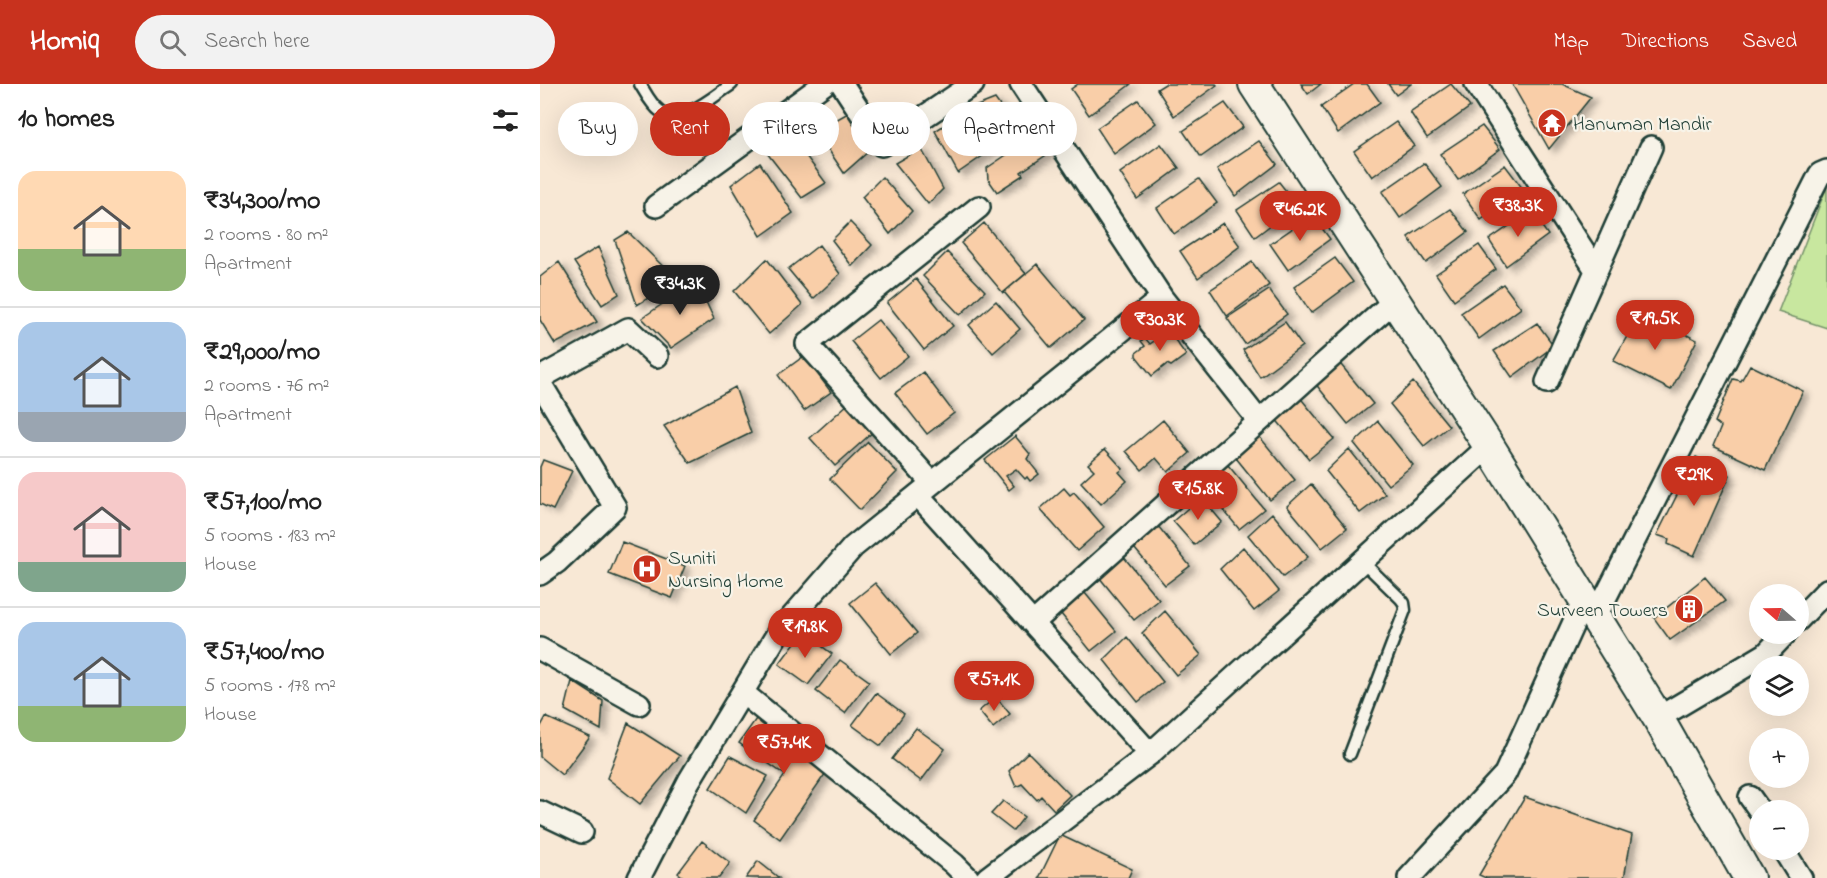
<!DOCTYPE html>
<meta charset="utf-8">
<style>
:root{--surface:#fff;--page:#f2f2f2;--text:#222;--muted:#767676;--line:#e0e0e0;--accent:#c8321e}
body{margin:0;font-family:"Indie Flower",sans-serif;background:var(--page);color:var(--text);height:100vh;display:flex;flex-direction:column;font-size:22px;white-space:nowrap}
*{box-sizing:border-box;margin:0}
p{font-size:20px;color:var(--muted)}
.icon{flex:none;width:33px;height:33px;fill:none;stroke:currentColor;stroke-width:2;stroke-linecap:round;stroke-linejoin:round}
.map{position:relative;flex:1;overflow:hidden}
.drawer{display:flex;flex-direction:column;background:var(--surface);width:540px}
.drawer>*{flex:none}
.hud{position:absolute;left:18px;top:18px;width:570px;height:54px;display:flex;gap:12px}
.needle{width:39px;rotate:290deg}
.controls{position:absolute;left:1209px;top:500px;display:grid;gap:12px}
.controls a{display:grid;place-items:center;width:60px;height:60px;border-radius:50%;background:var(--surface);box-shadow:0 6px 24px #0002;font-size:30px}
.price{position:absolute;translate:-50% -51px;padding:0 14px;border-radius:21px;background:var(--accent);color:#fff;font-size:20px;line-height:39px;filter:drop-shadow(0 2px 3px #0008)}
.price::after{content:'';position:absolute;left:50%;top:36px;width:18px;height:14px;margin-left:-9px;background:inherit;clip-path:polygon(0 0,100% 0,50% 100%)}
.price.active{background:#222;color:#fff}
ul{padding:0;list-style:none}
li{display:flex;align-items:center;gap:18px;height:150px;padding:0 18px}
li+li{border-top:2px solid var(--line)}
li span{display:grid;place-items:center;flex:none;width:168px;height:120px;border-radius:18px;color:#555}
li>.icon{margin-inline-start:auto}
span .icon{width:72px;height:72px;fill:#fffc;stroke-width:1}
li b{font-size:26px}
h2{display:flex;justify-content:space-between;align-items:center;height:72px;padding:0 18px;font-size:26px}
.tag{padding:0 21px;border-radius:27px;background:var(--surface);box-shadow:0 6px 24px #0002;font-size:21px;line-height:54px}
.tag.active{background:var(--accent);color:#fff}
header{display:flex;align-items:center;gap:36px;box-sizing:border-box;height:84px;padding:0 30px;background:var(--accent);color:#fff}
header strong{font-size:28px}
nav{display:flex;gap:33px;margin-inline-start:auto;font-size:21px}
.search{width:420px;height:54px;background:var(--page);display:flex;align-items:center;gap:15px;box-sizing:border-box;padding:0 21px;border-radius:33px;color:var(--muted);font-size:22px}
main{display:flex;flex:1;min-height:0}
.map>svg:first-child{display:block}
.green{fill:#c8e79f;stroke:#74926a;stroke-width:1.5}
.building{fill:#f9cea8;stroke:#1f3d34;stroke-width:1.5;filter:url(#shadow)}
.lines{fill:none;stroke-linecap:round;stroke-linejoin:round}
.lane-casing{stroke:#1f3d34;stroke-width:15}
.street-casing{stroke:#1f3d34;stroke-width:26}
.secondary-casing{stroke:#1f3d34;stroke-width:34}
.lane{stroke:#f7f3e8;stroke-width:10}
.street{stroke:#f7f3e8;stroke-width:21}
.secondary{stroke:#f7f3e8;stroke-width:30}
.labels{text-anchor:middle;stroke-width:4.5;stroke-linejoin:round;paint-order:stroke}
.poi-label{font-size:20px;fill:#1f3d34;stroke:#f7f3e8;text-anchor:start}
</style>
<header>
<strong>Homiq</strong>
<div class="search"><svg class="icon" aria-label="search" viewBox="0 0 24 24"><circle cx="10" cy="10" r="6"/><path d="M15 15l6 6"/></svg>Search here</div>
<nav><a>Map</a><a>Directions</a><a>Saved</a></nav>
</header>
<main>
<section class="drawer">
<h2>10 homes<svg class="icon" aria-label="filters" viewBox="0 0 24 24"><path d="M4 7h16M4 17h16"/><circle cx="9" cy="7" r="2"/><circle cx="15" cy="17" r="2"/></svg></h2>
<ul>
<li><span style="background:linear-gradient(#ffd9b3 65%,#8fb573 0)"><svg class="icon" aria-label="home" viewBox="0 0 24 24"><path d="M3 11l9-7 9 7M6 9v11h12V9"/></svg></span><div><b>₹34,300/mo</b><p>2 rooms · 80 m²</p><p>Apartment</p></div></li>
<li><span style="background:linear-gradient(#a9c7e8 75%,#9aa5b1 0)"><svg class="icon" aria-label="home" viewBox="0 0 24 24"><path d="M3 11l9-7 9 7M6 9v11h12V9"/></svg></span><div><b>₹29,000/mo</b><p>2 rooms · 76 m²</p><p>Apartment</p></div></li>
<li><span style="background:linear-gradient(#f6c9c9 75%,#7fa58c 0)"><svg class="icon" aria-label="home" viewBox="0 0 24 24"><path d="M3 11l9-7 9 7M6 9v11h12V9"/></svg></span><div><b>₹57,100/mo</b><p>5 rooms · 183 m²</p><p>House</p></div></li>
<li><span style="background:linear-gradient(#a9c7e8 70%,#8fb573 0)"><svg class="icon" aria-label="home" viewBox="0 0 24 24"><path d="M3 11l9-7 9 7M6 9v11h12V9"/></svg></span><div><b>₹57,400/mo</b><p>5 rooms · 178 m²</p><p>House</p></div></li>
</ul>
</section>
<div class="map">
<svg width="1287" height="794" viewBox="0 0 1287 794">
<defs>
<filter id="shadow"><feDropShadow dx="6" dy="4" stdDeviation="3" flood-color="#0004"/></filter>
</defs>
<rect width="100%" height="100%" fill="#f8e8d5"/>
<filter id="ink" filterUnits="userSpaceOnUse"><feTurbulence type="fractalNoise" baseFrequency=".0167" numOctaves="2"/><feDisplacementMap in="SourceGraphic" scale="12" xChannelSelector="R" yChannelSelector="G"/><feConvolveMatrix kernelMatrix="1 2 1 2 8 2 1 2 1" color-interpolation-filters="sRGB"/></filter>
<g filter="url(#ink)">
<path class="green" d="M1287 102V244L1238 228Z"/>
<path class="building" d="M538 0H591L549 31 531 5Z
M625 0H676L677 1 634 32 617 5Z
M761 0H781L768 10Z
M814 0H827L840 18 798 49 781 23Z
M848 0H871L856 11Z
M911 0 930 23 887 54 870 28Z
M972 0H1022L1051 13 1009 65Z
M455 15 473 40 462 47 437 22Z
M598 16 616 39 574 70 557 44Z
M685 19 703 43 661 73 643 47Z
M426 27 454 64 418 89 395 47Z
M308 29 330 66 304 89 276 47Z
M856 38 874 62 832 93 814 67Z
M509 42 521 61 481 88 483 91 457 108 448 95 447 84Z
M942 42 960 65 918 96 900 70Z
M249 49 286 99 262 114 227 69Z
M719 57 737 80 695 112 677 85Z
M621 60 639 84 597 115 580 89Z
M381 64 403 105 388 120 355 79Z
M220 79 253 129 221 152 191 101Z
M884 79 902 103 860 134 842 108Z
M965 81 983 105 941 136 923 110Z
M342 93 372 127 350 150 322 113Z
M659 95 677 119 634 150 617 124Z
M739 98 757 121 715 153 697 126Z
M910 125 928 148 886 179 868 153Z
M991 127 1008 151 966 182 949 156Z
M772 131 790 155 748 186 730 160Z
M310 138 332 161 312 182 292 156Z
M444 139 486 190 463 209 421 159Z
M683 139 700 162 658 194 640 167Z
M88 148 137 196 97 221 75 156Z
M279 161 300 190 273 215 248 185Z
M939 161 956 185 914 216 896 190Z
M58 163 79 210 62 221 34 178Z
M407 168 445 207 420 231 383 192Z
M795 174 813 198 771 229 754 203Z
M227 175 262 221 229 250 194 207Z
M19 178 57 238 15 260 0 236V193Z
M712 178 729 201 687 232 670 206Z
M497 180 544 236 511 264 464 208Z
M376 195 413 242 384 266 347 219Z
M156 197 174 235 131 264 102 234Z
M963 200 981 224 939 255 921 229Z
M729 206 747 230 705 260 687 234Z
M456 217 480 245 453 269 429 241Z
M1101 228 1157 256 1131 306 1073 277Z
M338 236 368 272 341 294 311 257Z
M745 238 762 262 720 293 703 266Z
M997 239 1014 262 972 293 954 267Z
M624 241 646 271 631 282 627 280 612 292 596 272V269L605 262 601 257 605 254 610 260 621 252 617 246Z
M264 272 291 308 264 327 238 291Z
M797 276 833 320 808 340 774 298Z
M1210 281 1263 307 1225 386 1173 362 1181 343 1175 338 1193 295 1201 297Z
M383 288 414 329 387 350 355 309Z
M873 298 909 342 884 362 850 320Z
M195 303 211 349 150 379 124 342Z
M758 311 794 355 769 375 734 333Z
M309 319 334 347 295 382 270 354Z
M623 336 650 369 628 388 616 374 602 386 586 367Z
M838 337 873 381 848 401 814 359Z
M475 352 490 370 487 375 499 390 490 397 487 393 485 395 476 385 466 392 474 402 469 406 445 376Z
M719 352 755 396 730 416 696 374Z
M328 358 357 388 320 426 290 395Z
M565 365 583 385 579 388 587 397 561 420 541 398 554 386 548 380Z
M809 365 845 410 820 429 786 387Z
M1156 373 1190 391 1154 472 1128 460 1129 455 1117 451Z
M3 376 32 387 13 426 0 420V383Z
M688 381 724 425 699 445 664 402Z
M771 400 807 444 782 464 747 422Z
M524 404 530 411 534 408 564 443 537 467 500 425Z
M661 413 682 438 654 461 633 437Z
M732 429 768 473 743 493 708 451Z
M614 437 650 482 625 501 590 459Z
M82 458 145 482 132 514 69 490Z
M703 463 739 507 714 527 680 485Z
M583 472 619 516 594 536 559 493Z
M1165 493 1185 517 1130 556 1114 534Z
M335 499 377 549 351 570 310 519Z
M540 503 576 547 551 567 517 525Z
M625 527 661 571 636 591 602 549Z
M263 548 292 570 268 601 239 580Z
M587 553 623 598 598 618 564 576Z
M300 576 329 597 305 629 276 607Z
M32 597 63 617 61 646 25 626Z
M336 609 364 630 341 662 312 641Z
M456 613 470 630 453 644 439 627Z
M218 632 290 683 240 755 214 736 245 691 199 659Z
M6 633 50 653 22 691 0 673V644Z
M88 639 140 672 100 720 67 694Z
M376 644 405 665 381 697 352 675Z
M488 668 530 711 514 726 501 712 497 716 482 700 476 703 469 687Z
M190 672 228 692 206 729 170 704Z
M985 713 1092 751 1084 794H946L939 791Z
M463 717 484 733 473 747 451 730Z
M520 751 592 785 588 794H499Z
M162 757 190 779 179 794H145L138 789Z
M218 777 239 794H206Z"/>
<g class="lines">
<g class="lane-casing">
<path id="lane" d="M100 0C105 8 111 21 120 27 141 42 174 12 192 0
M810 670 865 526 864 519 861 515 822 477"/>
</g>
<g class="street-casing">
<path id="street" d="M302 0 342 61 433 0
M481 0 622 214 719 337
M936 0 1056 186
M116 122 284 0
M0 294 88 245 117 272
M1007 298 1111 63
M0 299 75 423 17 478 0 490
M392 399 267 260 439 123
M378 411 610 670
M1055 534 1280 90 1287 87
M1258 536 1287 506
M493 539 854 217
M0 565 99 620
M203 609 414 780 428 794
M1118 634 1226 570 1246 549
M1210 713 1220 727
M0 728 42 748
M1243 765 1261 794
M99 794 149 697 238 549 313 463 622 214
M447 794 610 670 949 362
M869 794 965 690 1044 516"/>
</g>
<g class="secondary-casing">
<path id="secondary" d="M714 0 949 362 1118 634 1209 794"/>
</g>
<use href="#lane" class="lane"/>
<use href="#street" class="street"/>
<use href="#secondary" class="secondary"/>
</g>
</g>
<defs>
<g id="temple-disc" transform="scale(1.5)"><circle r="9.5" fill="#c8321e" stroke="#f7f3e8"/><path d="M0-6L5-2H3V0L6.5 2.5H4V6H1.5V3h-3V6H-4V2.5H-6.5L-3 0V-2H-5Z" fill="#fff"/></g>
<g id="hospital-disc" transform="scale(1.5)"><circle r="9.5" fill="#c8321e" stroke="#f7f3e8"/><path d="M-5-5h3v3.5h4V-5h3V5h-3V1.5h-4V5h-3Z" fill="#fff"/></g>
<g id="building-disc" transform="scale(1.5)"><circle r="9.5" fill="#c8321e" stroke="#f7f3e8"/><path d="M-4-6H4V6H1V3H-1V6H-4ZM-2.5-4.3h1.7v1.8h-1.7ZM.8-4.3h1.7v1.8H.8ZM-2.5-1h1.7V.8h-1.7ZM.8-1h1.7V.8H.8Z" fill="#fff"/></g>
</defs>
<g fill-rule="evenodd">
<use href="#temple-disc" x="1012" y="39"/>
<use href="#hospital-disc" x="107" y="485"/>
<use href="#building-disc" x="1149" y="525"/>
</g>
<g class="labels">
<g class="poi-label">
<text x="1033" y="46">Hanuman Mandir</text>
<text x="128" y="480">Suniti<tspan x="128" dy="23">Nursing Home</tspan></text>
<text x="1128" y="532" text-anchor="end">Surveen Towers</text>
</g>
</g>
</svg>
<div class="controls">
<a><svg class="needle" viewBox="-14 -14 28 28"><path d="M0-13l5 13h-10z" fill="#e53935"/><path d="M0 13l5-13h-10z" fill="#767676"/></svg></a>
<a><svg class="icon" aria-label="layers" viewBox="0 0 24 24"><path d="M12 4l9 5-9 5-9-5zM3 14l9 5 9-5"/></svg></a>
<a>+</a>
<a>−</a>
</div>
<b class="price" style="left:978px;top:154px">₹38.3K</b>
<b class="price" style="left:760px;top:158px">₹46.2K</b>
<b class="price active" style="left:140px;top:232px">₹34.3K</b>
<b class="price" style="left:1115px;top:267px">₹19.5K</b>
<b class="price" style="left:620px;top:268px">₹30.3K</b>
<b class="price" style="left:1154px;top:423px">₹29K</b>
<b class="price" style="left:658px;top:437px">₹15.8K</b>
<b class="price" style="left:265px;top:575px">₹19.8K</b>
<b class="price" style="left:454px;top:628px">₹57.1K</b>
<b class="price" style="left:244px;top:691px">₹57.4K</b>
<div class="hud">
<a class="tag">Buy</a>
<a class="tag active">Rent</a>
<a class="tag">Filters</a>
<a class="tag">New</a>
<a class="tag">Apartment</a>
</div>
</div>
</main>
